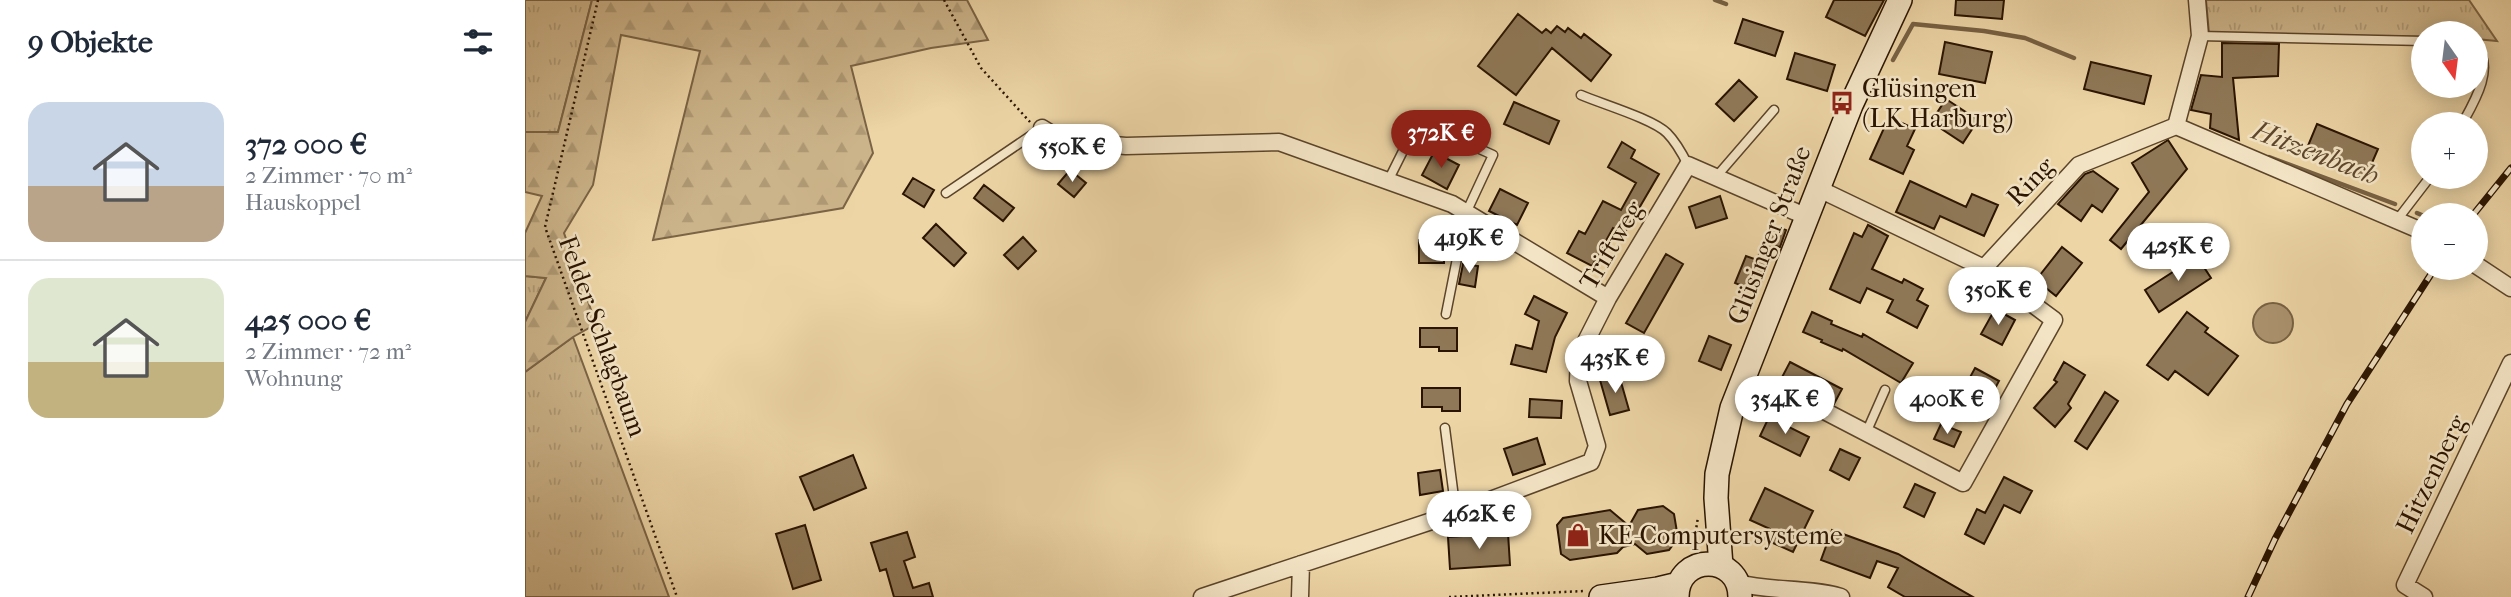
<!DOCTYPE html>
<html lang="de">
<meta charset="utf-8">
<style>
:root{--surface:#fff;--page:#f6f6f7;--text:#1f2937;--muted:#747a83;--line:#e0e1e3;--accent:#8f2418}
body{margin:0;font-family:"IM FELL French Canon",serif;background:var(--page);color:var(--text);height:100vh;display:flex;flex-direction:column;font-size:26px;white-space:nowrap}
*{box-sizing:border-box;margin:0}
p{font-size:23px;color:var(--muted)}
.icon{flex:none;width:38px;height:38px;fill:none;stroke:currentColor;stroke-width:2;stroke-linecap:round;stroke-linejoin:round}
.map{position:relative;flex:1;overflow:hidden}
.drawer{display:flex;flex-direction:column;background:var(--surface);width:525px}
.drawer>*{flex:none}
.needle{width:46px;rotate:166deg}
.tools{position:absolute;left:1886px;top:21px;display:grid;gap:14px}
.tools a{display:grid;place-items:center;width:77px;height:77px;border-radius:50%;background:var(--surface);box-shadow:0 4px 18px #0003;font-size:35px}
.price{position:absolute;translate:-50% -60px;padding:0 16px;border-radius:24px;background:#fff;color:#222;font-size:23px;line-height:46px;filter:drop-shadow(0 2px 4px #0008)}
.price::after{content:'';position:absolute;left:50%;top:42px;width:21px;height:16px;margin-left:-10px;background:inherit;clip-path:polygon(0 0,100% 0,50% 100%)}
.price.selected{background:var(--accent);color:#fff}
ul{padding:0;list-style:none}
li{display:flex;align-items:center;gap:21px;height:175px;padding:0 28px}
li+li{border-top:2px solid var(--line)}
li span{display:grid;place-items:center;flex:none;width:196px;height:140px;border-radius:21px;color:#555}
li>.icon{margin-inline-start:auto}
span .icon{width:84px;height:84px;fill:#fffc;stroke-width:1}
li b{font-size:30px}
h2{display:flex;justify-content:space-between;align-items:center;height:84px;padding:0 28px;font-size:30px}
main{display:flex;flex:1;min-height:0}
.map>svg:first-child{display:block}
.grass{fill:url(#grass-tufts);stroke:#7b6446;stroke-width:2}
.forest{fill:url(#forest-firs);stroke:#7b6446;stroke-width:2}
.water{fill:#ab936e;stroke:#776042;stroke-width:2}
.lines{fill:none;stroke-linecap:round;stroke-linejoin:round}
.stream{stroke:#776042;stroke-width:4.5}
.building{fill:#8f7857;stroke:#2a1401;stroke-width:2}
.lane-casing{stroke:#5b442a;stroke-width:11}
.street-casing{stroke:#5b442a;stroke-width:19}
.secondary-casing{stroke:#2a1401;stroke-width:26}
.path{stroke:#2a1401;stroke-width:2.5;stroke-dasharray:2 3.5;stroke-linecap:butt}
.lane{stroke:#f3e4c5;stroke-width:8}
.street{stroke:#f3e4c5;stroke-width:16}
.secondary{stroke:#f3e4c5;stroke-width:23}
.rail-casing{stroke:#2a1401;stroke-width:7}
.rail{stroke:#f3e4c5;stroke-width:4.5;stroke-dasharray:13;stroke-linecap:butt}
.labels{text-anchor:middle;stroke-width:5;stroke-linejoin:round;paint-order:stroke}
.poi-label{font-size:26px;fill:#2a1401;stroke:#f3e4c5;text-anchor:start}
.street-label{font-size:26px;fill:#2a1401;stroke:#f3e4c5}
.water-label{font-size:28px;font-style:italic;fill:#5e472d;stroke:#f3e4c5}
</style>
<main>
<section class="drawer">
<h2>9 Objekte<svg class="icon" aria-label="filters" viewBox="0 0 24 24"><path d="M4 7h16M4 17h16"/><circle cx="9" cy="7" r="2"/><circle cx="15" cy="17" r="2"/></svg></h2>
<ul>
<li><span style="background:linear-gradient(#c9d6e8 60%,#b9a48a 0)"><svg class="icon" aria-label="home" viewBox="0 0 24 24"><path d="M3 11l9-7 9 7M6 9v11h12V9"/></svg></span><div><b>372 000 €</b><p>2 Zimmer · 70 m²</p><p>Hauskoppel</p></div></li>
<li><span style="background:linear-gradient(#dfe7d0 60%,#c2b280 0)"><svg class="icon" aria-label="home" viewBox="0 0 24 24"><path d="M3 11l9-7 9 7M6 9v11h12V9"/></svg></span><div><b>425 000 €</b><p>2 Zimmer · 72 m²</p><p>Wohnung</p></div></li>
</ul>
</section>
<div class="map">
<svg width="1986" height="597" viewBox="0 0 1986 597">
<defs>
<pattern id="grass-tufts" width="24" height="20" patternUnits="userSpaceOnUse" patternTransform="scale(1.75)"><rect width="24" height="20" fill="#ccb48a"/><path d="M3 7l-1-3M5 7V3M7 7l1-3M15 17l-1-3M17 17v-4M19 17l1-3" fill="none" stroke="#af9a75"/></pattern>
<pattern id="forest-firs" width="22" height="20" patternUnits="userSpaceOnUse" patternTransform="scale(1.75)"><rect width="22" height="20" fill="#ccb48a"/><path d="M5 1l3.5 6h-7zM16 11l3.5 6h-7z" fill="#af9a75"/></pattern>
</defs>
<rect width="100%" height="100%" fill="#edd5a6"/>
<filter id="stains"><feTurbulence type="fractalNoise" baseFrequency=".00286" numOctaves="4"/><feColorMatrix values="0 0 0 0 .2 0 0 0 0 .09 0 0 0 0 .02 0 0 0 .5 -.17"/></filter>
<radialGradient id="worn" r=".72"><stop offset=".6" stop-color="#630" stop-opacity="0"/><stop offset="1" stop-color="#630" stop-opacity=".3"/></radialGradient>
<path class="grass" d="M0 0H67L33 132H0Z
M1681 0H1944L1972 41 1951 39V33H1899V37L1684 33Z
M0 276 21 278 0 322Z
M48 337 144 597H0V372Z"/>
<path class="forest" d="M67 0H442L463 40 406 48 326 66 348 153 318 208 128 240 175 51 96 35 68 185 39 233 71 324 48 337 0 372V322L21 278 0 276V233L17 196 0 192V132H33Z"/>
<path class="water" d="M1728 323a20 20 0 1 1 40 0a20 20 0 1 1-40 0Z"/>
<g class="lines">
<path class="stream" d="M1190 0 1201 4
M1368 60 1388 24 1459 31 1500 38 1549 58
M1744 157 1870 204
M1892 213 1899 216"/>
</g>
<path class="building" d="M1309 0H1359L1340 36 1301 17Z
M1431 0H1479L1477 19 1430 15Z
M993 14 1017 33 1021 29 1026 33 1032 26 1040 32 1043 28 1056 38 1059 34 1086 55 1066 81 1027 48 991 95 953 66Z
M1218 19 1258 32 1250 56 1210 43Z
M1420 42 1467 52 1460 83 1414 74Z
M1697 43 1754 44 1753 76 1708 78 1714 140 1685 128 1686 114 1666 110 1676 75 1697 77Z
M1270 53 1310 65 1302 91 1262 79Z
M1566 62 1626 76 1619 104 1559 89Z
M1214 80 1232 97 1209 121 1191 104Z
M1421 99 1453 120 1438 143 1406 122Z
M989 102 1034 121 1024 144 979 124Z
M1364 117 1390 129 1382 146 1389 150 1378 174 1345 159Z
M1792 124 1853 149 1840 179 1780 153Z
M1643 140 1662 169 1596 249 1585 240 1624 192 1607 163Z
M1097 142 1110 150 1106 158 1134 174 1099 234 1088 228 1067 266 1042 253 1054 231 1060 234 1078 201 1096 210 1111 183 1083 167Z
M909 152 934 165 922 189 897 175Z
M545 170 561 183 549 197 533 184Z
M1568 171 1593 189 1577 212 1567 205 1556 221 1533 204 1560 174Z
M388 178 409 190 399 207 378 194Z
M1385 181 1441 207 1447 194 1473 205 1459 236 1415 216 1409 229 1371 212Z
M459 185 489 208 478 221 449 198Z
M975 189 1003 203 992 225 964 211Z
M1195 196 1202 218 1171 228 1164 207Z
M411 224 441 253 429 266 398 238Z
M1245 224 1261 230 1255 247 1251 246 1232 292 1210 283 1221 256 1232 260Z
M1343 225 1363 236 1347 269 1377 283 1379 279 1398 289 1392 300 1403 306 1392 328 1362 312 1368 300 1342 288 1335 303 1305 289 1329 233 1337 237Z
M498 237 511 251 493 269 479 255Z
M894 240H919V263H894Z
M1537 247 1557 263 1531 296 1511 280Z
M1669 252 1686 278 1634 312 1620 290 1654 268 1651 264Z
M1141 254 1158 264 1119 333 1101 323Z
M938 264 953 266 950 287 934 284Z
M1009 296 1042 313 1030 337 1021 372 986 364 991 345 1007 349 1014 321 1000 314Z
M1470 309 1490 320 1477 345 1456 334Z
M1287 312 1307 321 1306 324 1337 337 1338 334 1388 363 1376 383 1318 349 1317 351 1296 342 1297 340 1278 332Z
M1662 312 1683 328 1680 332 1713 356 1683 395 1650 371 1643 380 1622 365Z
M895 328H932V351H914V347H895Z
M1184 336 1206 345 1196 370 1174 361Z
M1265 362 1317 389 1309 404 1289 394H1279L1255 381Z
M1539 362 1560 375 1543 404 1546 408 1530 427 1509 408 1532 382 1529 380Z
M1450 368 1474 381 1460 407 1436 394Z
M1094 375 1104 410 1085 415 1075 380Z
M897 388H935V411H917V407H897Z
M1580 392 1593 401 1562 449 1550 441Z
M1005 399 1037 401 1036 418 1004 417Z
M1244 417 1284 437 1275 456 1235 436Z
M1416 424 1436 432 1429 447 1409 439Z
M1012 438 1020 464 988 475 979 449Z
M1315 449 1335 458 1324 480 1305 470Z
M328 455 341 488 289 510 275 477Z
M915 470 918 491 895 495 893 473Z
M1479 477 1507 491 1495 513 1479 505 1459 544 1440 534 1452 509 1460 513Z
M1390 484 1410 493 1399 517 1379 507Z
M1240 488 1288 511 1268 552 1239 539 1245 529 1225 520Z
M1138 506 1149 514 1153 538 1144 550 1122 554 1110 544 1098 547 1092 553 1045 560 1036 554 1032 525 1038 518 1085 510 1104 526 1113 510Z
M280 525 296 580 268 589 251 534Z
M1307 530 1373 554 1448 597H1380L1363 587 1373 568 1352 561 1345 578 1296 560Z
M382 532 390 557 379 561 388 588 404 583 408 597H369L361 569 355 571 346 543Z
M983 533 985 565 925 569 923 537Z"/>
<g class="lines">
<g class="lane-casing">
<path id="lane" d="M1675 36 1899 41
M1056 95C1077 104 1128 119 1142 133 1151 142 1157 153 1163 165
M1937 124C1948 104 1971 67 1951 47
M1191 177 1249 110
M863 181 893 121 968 155 941 213 921 314
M421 193 517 128
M1872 220 1905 177
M920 428 931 513
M1341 433 1360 390"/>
</g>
<g class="street-casing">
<path id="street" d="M1651 126 1899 232
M1651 126 1675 36 1672 0
M517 128 538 141 601 146 754 142 927 204 1083 298
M1951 265 1986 288
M1459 268 1554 165 1651 126
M1284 403 1438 483 1529 320 1459 268 1292 188
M1213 583C1246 592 1282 587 1316 597
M677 597 931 513 1066 462 1072 446 1053 381 1054 355 1083 298 1163 165 1280 216
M775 597 776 564
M1899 597 1880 585 1986 363"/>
</g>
<g class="secondary-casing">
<path id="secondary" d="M1196 566 1191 498 1192 474 1207 408 1326 105 1375 0
M1076 597 1133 589 1154 584
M1152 597C1152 553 1215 553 1215 597"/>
</g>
<path class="path" d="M73 0 20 227 152 597
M419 0 456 68 505 122
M1237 379 1272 397
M1168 549 1173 517
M924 597 1060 591"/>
<use href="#lane" class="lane"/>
<use href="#street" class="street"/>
<use href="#secondary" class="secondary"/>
<g class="rail-casing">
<path id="rail" d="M1948 215 1986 168
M1723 597 1750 539 1822 404 1910 268"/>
</g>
<use href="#rail" class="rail"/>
</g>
<defs>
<g id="bus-bare" transform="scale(1.89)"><path d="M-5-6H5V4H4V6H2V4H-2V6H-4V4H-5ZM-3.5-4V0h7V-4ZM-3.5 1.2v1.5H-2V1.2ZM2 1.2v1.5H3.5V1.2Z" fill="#8f2418" stroke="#f3e4c5" stroke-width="2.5" paint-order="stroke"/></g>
<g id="shop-bare" transform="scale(1.89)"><path d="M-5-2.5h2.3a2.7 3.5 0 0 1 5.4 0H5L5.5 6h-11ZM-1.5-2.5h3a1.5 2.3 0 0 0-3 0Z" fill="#8f2418" stroke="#f3e4c5" stroke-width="2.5" paint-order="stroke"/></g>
</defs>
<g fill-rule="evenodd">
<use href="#bus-bare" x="1317" y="103"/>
<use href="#shop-bare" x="1053" y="535"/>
</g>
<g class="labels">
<g class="poi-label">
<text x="1337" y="97">Glüsingen<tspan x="1337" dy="30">(LK Harburg)</tspan></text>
<text x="1073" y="544">KE-Computersysteme</text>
</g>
<g class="street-label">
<text transform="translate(1505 181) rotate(-46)" y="9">Ring</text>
<text transform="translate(1244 235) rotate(-69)" y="9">Glüsinger Straße</text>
<text transform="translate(1086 245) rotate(-59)" y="9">Triftweg</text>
<text transform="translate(78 336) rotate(70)" y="9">Felder Schlagbaum</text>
<text transform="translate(1906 474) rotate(-64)" y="9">Hitzenberg</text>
</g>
<g class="water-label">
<text transform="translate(1791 152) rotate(21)" y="10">Hitzenbach</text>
</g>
</g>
<rect width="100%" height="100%" filter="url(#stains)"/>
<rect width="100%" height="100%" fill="url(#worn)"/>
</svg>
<div class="tools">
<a><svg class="needle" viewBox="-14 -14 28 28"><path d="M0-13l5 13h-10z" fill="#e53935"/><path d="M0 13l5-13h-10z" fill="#747a83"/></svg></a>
<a>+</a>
<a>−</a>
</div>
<b class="price selected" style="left:916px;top:170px">372K €</b>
<b class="price" style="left:547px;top:184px">550K €</b>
<b class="price" style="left:944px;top:275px">419K €</b>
<b class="price" style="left:1653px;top:283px">425K €</b>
<b class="price" style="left:1473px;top:327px">350K €</b>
<b class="price" style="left:1090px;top:395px">435K €</b>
<b class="price" style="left:1260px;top:436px">354K €</b>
<b class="price" style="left:1422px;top:436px">400K €</b>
<b class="price" style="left:954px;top:551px">462K €</b>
</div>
</main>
